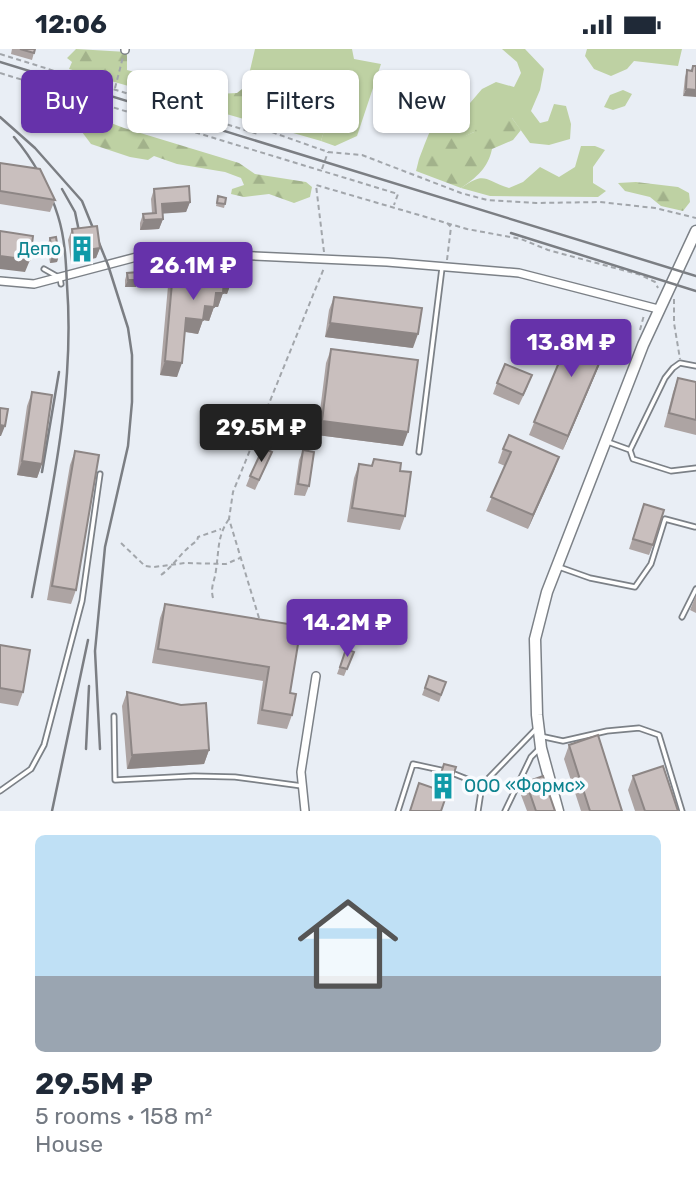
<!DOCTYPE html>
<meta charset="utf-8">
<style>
:root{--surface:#fff;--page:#f6f6f7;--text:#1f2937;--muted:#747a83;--accent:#6632aa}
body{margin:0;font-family:Rubik,sans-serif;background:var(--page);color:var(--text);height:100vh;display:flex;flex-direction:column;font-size:26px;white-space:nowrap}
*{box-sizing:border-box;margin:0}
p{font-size:23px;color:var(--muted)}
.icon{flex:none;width:38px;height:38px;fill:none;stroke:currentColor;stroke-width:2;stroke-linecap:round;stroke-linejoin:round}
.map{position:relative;height:762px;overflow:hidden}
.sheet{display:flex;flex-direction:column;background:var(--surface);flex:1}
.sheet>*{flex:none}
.hud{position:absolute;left:21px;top:21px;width:654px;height:63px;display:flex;gap:14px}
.price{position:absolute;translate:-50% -60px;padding:0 16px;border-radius:7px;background:var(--accent);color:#fff;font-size:23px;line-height:46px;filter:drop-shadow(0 2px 4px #0008)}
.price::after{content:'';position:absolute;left:50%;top:42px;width:21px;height:16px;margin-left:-10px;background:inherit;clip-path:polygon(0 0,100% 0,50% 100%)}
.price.active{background:#222;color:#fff}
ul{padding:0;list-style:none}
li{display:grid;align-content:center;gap:14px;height:371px;padding:0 35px}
li span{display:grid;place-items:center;height:217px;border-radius:10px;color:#555}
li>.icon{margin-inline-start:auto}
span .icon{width:126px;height:126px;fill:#fffc;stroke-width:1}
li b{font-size:30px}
.pill{padding:0 24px;border-radius:10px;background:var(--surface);box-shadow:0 2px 5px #0004;font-size:24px;line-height:63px}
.pill.active{background:var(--accent);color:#fff}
.status{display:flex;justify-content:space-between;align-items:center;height:49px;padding:0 35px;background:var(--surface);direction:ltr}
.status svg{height:19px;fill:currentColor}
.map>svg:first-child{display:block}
.green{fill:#bed1a3}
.forest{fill:url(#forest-firs)}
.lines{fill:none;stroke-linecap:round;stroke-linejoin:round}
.lane-casing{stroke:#7c8187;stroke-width:7}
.street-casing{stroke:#7c8187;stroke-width:10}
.secondary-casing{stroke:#7c8187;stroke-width:13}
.path{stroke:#a2a6ab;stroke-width:2;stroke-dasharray:5 3.5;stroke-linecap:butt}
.lane{stroke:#fff;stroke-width:3.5}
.street{stroke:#fff;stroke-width:7}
.secondary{stroke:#fff;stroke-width:10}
.rail{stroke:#7b7e83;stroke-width:2.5}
.wall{fill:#ada4a3}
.shaded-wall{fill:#8d8685}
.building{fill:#c9bfbe;stroke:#8d8685;stroke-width:2}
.labels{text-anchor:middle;stroke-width:7;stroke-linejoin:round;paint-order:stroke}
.culture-label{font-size:18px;fill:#0d838f;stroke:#f9fbfe;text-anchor:end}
</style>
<div class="status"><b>12:06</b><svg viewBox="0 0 49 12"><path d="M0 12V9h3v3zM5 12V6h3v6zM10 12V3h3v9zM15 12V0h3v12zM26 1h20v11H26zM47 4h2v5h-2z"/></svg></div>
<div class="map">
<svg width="696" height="762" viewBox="0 0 696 762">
<defs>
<pattern id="forest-firs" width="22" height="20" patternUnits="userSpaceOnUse" patternTransform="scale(1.75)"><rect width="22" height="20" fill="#bed1a3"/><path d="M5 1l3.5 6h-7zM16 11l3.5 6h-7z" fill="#a2b28b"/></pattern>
</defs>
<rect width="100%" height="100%" fill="#e9eef5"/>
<path class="green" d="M255 0H352L354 10 381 15 357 87 335 97 321 92 335 43 309 45 290 40 256 63 243 51Z
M502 0H525L544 20 540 41 531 62 540 74 548 72 554 55 566 57 571 75 570 90 549 96 530 94 512 69 474 83 419 110C430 83 435 56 470 54L482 40 496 33 514 38 521 24 517 13Z
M587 0H682L678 17 634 12 627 20 611 27 594 20 585 7Z
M623 41 632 45 625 57 613 61 604 58 610 46Z
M581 97H595L605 101 593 118V134L606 142 598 148 490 147 461 139C486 122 483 131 509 139L523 133 540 118 559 128 575 118Z"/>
<path class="forest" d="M76 0 127 3V21L216 45 237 44 247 36 243 51 256 63 290 39 309 45 336 43 321 92 69 20 72 13 67 9Z
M69 61H77L124 79 239 114 255 125 306 133 312 138 310 148 294 154 269 145 244 148 231 145 232 140 244 136 241 129 225 123 177 115 154 107 148 111 130 108 91 95 70 67Z
M512 69 521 81 513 91 492 100C488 119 477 128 461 139L416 122 419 110 449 83 465 87 474 83 483 71Z
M636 133 678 138 689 144 690 153 683 162 661 157 650 148 625 142 618 134Z"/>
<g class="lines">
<g class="lane-casing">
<path id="lane" d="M44 220 60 229 61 235
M608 393 630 401 665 329 673 319 680 314 696 317
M630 401 633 410 671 422 696 419
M419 403 442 219
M665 470 695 478
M559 518 590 529 635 538 651 515 665 470
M682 568 696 540
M114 667 115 731 194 727 235 728 302 737
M540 687 563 692 607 682 639 679 659 686 682 762
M452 724 482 736 537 679
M0 742 31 720 44 696 82 552 100 425
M398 762 413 715 445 722
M478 762 482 736
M505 762 531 708 539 700"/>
</g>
<g class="street-casing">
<path id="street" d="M125 1V0
M0 232 34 235 144 206 190 204 387 213 519 224 658 260
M305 762 301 723 316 627"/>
</g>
<g class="secondary-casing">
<path id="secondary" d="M558 762 541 699 537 666 535 590 547 543 643 296 696 182"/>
</g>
<path class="path" d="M0 5 258 85 260 79 328 103 362 106 461 144 487 151 536 154 600 153 655 159 696 169
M0 24 398 145 394 156
M115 39 123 8
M322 120 328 103
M447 174 451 178 447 211
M324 203 316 136 467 180 521 190 548 201 641 226 655 233 658 239
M674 250V274L680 310
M640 281 644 266
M121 494 145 517 154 518 185 514 226 515 240 509
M161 526C175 516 182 501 197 492L198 488 221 480
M213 549C210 537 215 532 216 521 219 502 217 487 229 470
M259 569 229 470 233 443 324 219"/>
<use href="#lane" class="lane"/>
<use href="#street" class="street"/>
<use href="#secondary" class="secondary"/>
<path class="rail" d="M0 13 696 227
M0 68 35 99 82 152 108 216 128 279 132 306V353L128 397 105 498 95 602 100 700
M14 88C32 109 50 140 58 167 65 189 66 213 67 236 75 342 51 445 32 548
M62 140 75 163 80 187
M511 184 696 242
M42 423 59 323
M86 700 89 637
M52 762 88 591"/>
</g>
<path class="wall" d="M12 0H35L32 11 11 5Z
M693 17H696L683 47 685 28 687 21 691 22Z
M0 114 55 151 50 163 0 155Z
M154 140 190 153 186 163 163 164V170L159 180 140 181V174L143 165 152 164 151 150Z
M218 147 225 155 224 159 216 157Z
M72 180 100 199 96 209 71 213 68 191Z
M50 189 59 206 57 213 50 214 47 196Z
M198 212 232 231 227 245 223 244 218 258H214L209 272 203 271 198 285 185 283 177 328 160 326 168 237 173 223 193 225Z
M127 224 136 238H125V231Z
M334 248 413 299 325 288 329 261Z
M560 288 604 305 563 401 529 386 562 305 555 302Z
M331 300 403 397 317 386 326 314Z
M678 329 696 333V386L664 378 673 343Z
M497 334 528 337 519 356 493 345Z
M32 343 42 415 37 429 17 426 27 357Z
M503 400 559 408 528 480 486 462 505 417 498 414Z
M303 401 309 437 305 447 294 446 299 411Z
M75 402 76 541 71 555 47 551 70 416Z
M374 410 400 422 405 467 400 481 347 473 354 429 359 415 371 417Z
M268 413 255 441 246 437 250 427Z
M644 455 653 496 649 506 629 500Z
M696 546V564L690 561Z
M165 555 301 577 290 644 292 666 287 680 257 675 263 632 152 614 160 569Z
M0 596 23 643 18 657 0 654Z
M346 600 354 603 344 627 337 625Z
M429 627 446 633 439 653 422 646Z
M127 643 209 701 204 715 127 720 122 657Z
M569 696 622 762H581L564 710Z
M633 727 678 762H635L628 741Z
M526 733 555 762H527L521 746Z"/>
<path class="shaded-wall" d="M686 40 696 41V48L683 47Z
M190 153 186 163 158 165 162 155Z
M163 170 159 180 140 181 144 171Z
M100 199 96 209 71 213 75 203Z
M59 206 57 213 50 214 52 207Z
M0 207 30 211 25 223 0 220Z
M224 230 232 231 227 245 219 244Z
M128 231H138L136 238H125Z
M216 244H223L218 258H214L209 272 203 271 198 285 181 282 186 269 205 257Z
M330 274 418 285 413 299 325 288Z
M609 291 604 305 563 401 568 387Z
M165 312 182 314 177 328 160 326Z
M322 372 408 383 403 397 317 386Z
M0 376 5 377 1 387H0Z
M559 408 554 422 528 480 533 466Z
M22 412 42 415 37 429 17 426Z
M209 701 204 715 127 720 132 706Z"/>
<path class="building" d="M20 0H35L34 4Z
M693 17H696V41L686 40 687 21 692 22Z
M0 114 40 120 55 151 0 142Z
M189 137 190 153 162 155 163 170 144 171 143 165 156 164 154 140Z
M218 147 226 149 225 155 217 154Z
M97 177 100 199 75 203 72 180Z
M0 182 33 187 30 211 0 207Z
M56 188 59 206 52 207 50 189Z
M198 212 233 216 232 231 224 230 223 244H216L214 258 205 257 203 271 186 269 182 314 165 312 173 223 196 226Z
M138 223V231H128L127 224Z
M334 248 422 259 418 285 330 274Z
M566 273 609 291 568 387 534 373 568 292 560 288Z
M331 300 418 311 408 383 322 372Z
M505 315 532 326 523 346 497 334Z
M678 329 696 333V371L669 364Z
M32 343 52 346 42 415 22 412Z
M0 359 8 360 5 377 0 376Z
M509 386 559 408 533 466 491 448 511 403 503 400Z
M263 399 272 403 259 431 250 427Z
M303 401 314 403 309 437 298 435Z
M75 402 99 406 76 541 52 537Z
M374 410 401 414 400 422 411 423 405 467 352 459 359 415 372 417Z
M644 455 664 461 653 496 633 490Z
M165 555 301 577 290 644 296 645 292 666 262 661 269 618 158 600Z
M0 596 30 601 23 643 0 639Z
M346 600 354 603 347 620 340 618Z
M429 627 446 633 441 646 425 639Z
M127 643 181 656 206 654 209 701 132 706Z
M598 686 622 762H590L569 696Z
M444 715 456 718 441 762H410L419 734 436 740Z
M663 717 678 762H645L633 727Z
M543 727 555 762H536L526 733Z"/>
<defs>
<g id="building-bare" transform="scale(2.1)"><path d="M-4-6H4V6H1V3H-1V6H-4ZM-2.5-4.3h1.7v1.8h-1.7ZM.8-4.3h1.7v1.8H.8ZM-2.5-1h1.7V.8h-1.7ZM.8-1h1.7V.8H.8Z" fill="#0f9aa8" stroke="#f9fbfe" stroke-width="2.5" paint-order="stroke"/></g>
</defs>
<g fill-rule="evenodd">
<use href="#building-bare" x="82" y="200"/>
<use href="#building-bare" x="443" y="737"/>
</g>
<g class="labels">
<g class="culture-label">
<text x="61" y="206">Депо</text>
<text x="464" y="743" text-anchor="start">ООО «Формс»</text>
</g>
</g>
</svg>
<b class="price" style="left:193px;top:253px">26.1M ₽</b>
<b class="price" style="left:571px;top:330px">13.8M ₽</b>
<b class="price active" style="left:261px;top:415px">29.5M ₽</b>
<b class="price" style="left:347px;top:610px">14.2M ₽</b>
<div class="hud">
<a class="pill active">Buy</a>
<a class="pill">Rent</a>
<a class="pill">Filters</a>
<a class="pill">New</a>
</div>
</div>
<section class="sheet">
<ul>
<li><span style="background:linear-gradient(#bfe0f5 65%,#9aa5b1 0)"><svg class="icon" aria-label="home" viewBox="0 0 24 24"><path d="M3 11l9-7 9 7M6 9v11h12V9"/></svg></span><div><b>29.5M ₽</b><p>5 rooms · 158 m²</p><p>House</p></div></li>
</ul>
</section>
